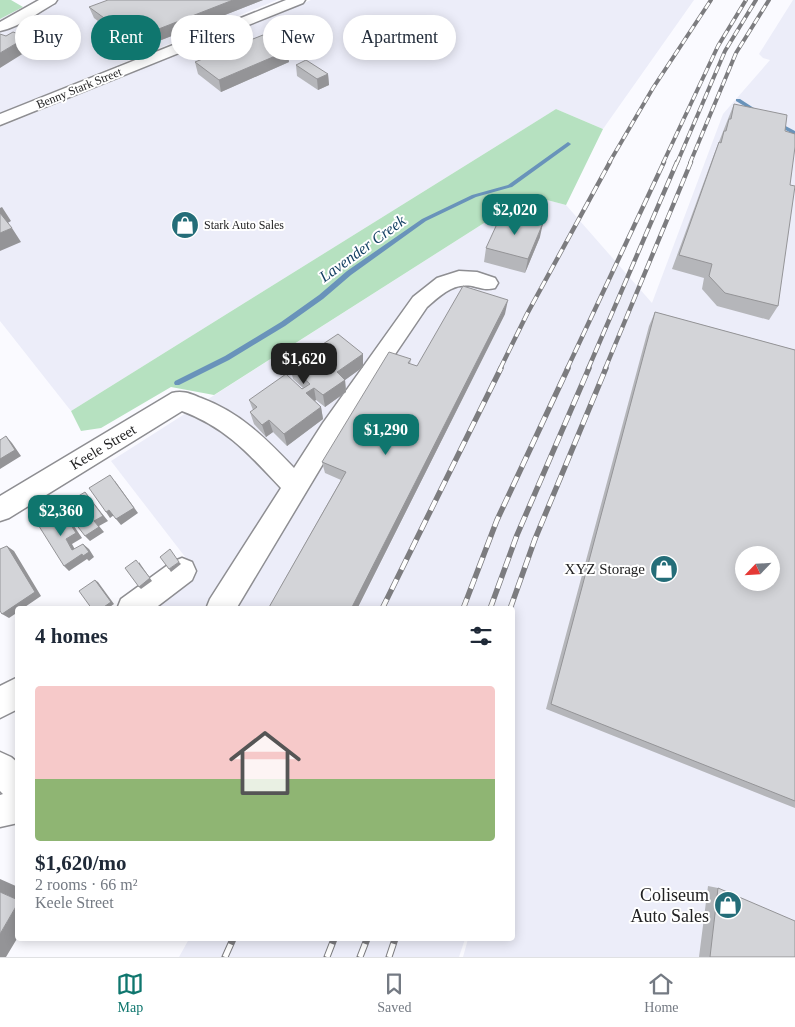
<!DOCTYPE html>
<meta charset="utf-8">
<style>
:root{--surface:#fff;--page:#f2f2f3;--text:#1f2937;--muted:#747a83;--line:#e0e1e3;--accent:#0f766e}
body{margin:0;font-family:"Times New Roman",serif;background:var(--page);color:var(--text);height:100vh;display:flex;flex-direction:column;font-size:19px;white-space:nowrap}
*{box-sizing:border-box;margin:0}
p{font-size:16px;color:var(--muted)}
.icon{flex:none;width:28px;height:28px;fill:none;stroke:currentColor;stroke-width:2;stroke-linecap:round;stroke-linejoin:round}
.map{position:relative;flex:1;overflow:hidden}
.drawer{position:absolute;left:15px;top:606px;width:500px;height:335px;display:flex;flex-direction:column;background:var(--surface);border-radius:5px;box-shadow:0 2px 12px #0003}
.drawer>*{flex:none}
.hud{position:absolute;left:15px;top:15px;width:500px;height:45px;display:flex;gap:10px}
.needle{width:32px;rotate:245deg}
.buttons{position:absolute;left:735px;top:546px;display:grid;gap:10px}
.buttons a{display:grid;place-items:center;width:45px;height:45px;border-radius:50%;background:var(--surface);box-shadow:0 2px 12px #0003;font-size:25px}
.price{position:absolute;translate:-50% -42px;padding:0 11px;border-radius:10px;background:var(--accent);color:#fff;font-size:16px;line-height:32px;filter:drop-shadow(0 1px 2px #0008)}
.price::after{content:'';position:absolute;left:50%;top:30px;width:15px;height:11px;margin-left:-8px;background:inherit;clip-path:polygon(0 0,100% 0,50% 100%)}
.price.on{background:#222;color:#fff}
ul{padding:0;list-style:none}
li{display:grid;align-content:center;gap:10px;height:265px;padding:0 20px}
li span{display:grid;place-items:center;height:155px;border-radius:5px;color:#555}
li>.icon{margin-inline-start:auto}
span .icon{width:90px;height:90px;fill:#fffc;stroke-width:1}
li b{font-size:21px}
h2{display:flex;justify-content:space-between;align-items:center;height:60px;padding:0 20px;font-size:21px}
.chip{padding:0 18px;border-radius:22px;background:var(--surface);box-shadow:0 2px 12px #0003;font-size:18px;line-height:45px}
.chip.on{background:var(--accent);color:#fff}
.menu{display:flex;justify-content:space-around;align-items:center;height:70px;border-top:1px solid var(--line);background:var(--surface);font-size:14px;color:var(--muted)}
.menu a{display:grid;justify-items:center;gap:2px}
.menu .on{color:var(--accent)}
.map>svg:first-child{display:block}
.built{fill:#ecedf9;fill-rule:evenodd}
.green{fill:#b6e1c0}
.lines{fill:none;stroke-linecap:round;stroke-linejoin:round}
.stream{fill:#6993ba;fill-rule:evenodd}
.minor-casing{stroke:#8e8e92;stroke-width:3}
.minor{fill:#fff;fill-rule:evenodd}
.rail-far3-casing{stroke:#7c7c7f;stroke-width:4}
.rail-far2-casing{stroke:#7c7c7f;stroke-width:4.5}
.rail-far1-casing{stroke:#7c7c7f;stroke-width:5.5}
.rail-casing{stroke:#7c7c7f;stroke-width:7}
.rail-far3{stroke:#fff;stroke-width:2.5;stroke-dasharray:7;stroke-linecap:butt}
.rail-far2{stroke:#fff;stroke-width:3;stroke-dasharray:9;stroke-linecap:butt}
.rail-far1{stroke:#fff;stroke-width:4;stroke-dasharray:11;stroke-linecap:butt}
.rail{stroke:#fff;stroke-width:5;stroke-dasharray:14;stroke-linecap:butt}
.wall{fill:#b5b6ba}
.shaded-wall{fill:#949497}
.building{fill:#d3d4d8;stroke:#949497;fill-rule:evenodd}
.labels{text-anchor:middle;stroke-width:4;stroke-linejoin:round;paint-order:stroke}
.far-street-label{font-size:12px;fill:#222223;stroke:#fff}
.far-poi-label{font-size:12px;fill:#222223;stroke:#fff;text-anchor:start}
.street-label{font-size:15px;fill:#222223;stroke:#fff}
.poi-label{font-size:15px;fill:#222223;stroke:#fff;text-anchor:end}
.water-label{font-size:16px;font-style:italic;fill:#144063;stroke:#fff}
.near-poi-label{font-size:18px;fill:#222223;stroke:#fff;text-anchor:end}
</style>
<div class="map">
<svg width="795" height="957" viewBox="0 0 795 957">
<rect width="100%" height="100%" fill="#fafaff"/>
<path class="built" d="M37 0H277L0 113V19Z
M311 0H694L603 129 556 109 71 411 0 321V127Z
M793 0H795V957H463L468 939H512V609H148L196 571 111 461 528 195 566 205 652 303 723 114 770 60 763 58 759 54ZM744 555H771V582H744Z
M189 939H465L459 957H179Z"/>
<path class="green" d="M0 0H11L23 7 0 19Z
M556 109 603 129 566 205 528 195 214 395 171 387 101 428 81 431 71 411Z"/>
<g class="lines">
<path class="stream" d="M736 99H740L760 112 756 113 736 101Z
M774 122H778L795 131V135L774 124Z
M568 142 571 144 570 145 512 187 476 197 426 221 351 275 323 299 285 326 229 360 179 385H175L174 383 175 381 225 356 281 322 319 295 347 271 422 219 472 195 508 185Z"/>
<g class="minor-casing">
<path id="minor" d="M39 0H57L55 3C37 13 20 27 0 31V22Z
M286 0H305L303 3 0 125V114Z
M459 271 477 272 495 278 498 283 495 288C487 290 484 289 476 287 455 281 442 294 427 307L339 437 236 609H206L210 599 281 488C249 454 227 428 182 411L9 518 0 521V496L172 393C183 390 191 394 201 398 241 413 265 438 294 468L323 423 413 297 437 278Z
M182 558 192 562 196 571 192 580 154 609H117L121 599 172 562Z
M18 677V709L0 718V686Z
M0 752 11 757 18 763V823L0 827V795L3 794 0 791Z"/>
</g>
<use href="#minor" class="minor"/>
<g class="rail-far3-casing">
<path id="rail-far3" d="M609 163 653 88 711 0
M663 163 718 46 746 0
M677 163 725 51 756 0
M690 163 736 53 769 0"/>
</g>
<g class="rail-far2-casing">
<path id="rail-far2" d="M500 369 527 314 610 162
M567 369 664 162
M588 369 677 162
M605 369 691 162"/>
</g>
<g class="rail-far1-casing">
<path id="rail-far1" d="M382 609 501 368
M463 609 497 520 568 368
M490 609 517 535 589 368
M510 609 535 539 606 368"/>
</g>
<g class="rail-casing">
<path id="rail" d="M225 957 233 939
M327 957 334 939
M360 957 367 939
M389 957 395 939"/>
</g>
<use href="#rail-far3" class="rail-far3"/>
<use href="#rail-far2" class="rail-far2"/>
<use href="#rail-far1" class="rail-far1"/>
<use href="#rail" class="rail"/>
</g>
<path class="wall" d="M263 0 136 50 94 18 89 7Z
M287 51 289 62 221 92 198 74 195 62Z
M296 65 328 74 329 85 318 90 297 76Z
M734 104 785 131 790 185 778 306 769 320 717 306 702 289 704 278 672 269 713 157 726 124Z
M540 237 525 273 484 262 486 248Z
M655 312 795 350V808L546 709 649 326Z
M505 314 357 609H268L341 480 325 473 322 462 411 359 410 364 417 366Z
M363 354V367L345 380 346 392 325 407 316 400 315 401 321 407 323 419 287 446 273 432 266 437 254 424 250 412 253 410 249 400 303 388 293 379 290 366Z
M708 886 718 888 795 957H699Z"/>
<path class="shaded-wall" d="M233 0H263L136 50 133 39Z
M27 37 32 48 0 68V53Z
M287 51 289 62 221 92 219 80Z
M328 74 329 85 318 90 317 79Z
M2 207 11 221 6 224 0 215V208Z
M543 223 540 237 525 273 528 259Z
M12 228 21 242 0 251V233Z
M508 300 505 314 357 609H351Z
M363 354V367L345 380 346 392 325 407 323 395 337 372Z
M314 388 316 400 308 405 306 393Z
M321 407 323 419 287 446 284 434Z
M269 420 273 432 266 437 262 425Z
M6 436 12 443 21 456 0 469V459Z
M115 481 138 513 121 525 116 519Z
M85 492 108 521 99 526 104 532 90 541 85 536 94 521Z
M60 508 66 514 82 538 72 544 78 555 72 550 66 539Z
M109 510 114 515 110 518 106 512Z
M83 544 89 549 94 557 89 561 87 559 69 571 64 566Z
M7 546 14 551 41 596 22 609H18V612L9 618 2 614Z
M139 562 152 581 141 589 139 587Z
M179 562 181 564 171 572 169 569Z
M95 580 98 582 114 604 107 609H101Z
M0 879 18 887V900L0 892Z
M18 903V937L6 957H0V934Z"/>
<path class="building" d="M108 0H233L133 39 89 7Z
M13 32 27 37 0 53V34L6 36Z
M263 35 287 51 219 80 195 62Z
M306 60 328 74 317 79 296 65Z
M734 104 787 115 785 131 795 134V147L790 185 795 186 778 306 725 293 709 276 712 264 679 255 719 142 721 143 724 131H726L729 119H731Z
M0 213 12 228 0 233Z
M502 213 543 223 528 259 486 248Z
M463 286 508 300 351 609H268L346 472 322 462 389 352 411 359 408 363 417 366Z
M655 312 795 350V801L551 704ZM744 555H771V582H744Z
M338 334 363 354 337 372 345 380 323 395 314 388 306 393 321 407 284 434 269 420 262 425 250 412 257 407 249 400 286 374 302 389 310 384 290 366Z
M6 436 15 450 0 459V440Z
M110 475 134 508 116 519 109 510 106 512 89 488Z
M85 492 103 516 94 521 99 527 85 536 62 506Z
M60 508 76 533 66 539 72 550 83 544 89 552 83 556 82 554 64 566 37 523Z
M7 546 35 592 2 614 0 611V549Z
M170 549 179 562 169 569 160 557Z
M136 560 150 578 139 587 125 568Z
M95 580 111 602 101 609H92L79 591Z
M718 888 795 921V957H710Z
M0 892 18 900V903L0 934Z"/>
<defs>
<g id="shop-disc" transform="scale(1.4375)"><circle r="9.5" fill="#246d78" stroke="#fff"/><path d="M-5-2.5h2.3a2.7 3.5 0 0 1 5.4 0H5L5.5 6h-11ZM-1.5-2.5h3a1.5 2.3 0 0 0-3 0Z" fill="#fff"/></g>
</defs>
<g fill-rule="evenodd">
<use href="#shop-disc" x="185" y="225"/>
<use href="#shop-disc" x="664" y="569"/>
<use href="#shop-disc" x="728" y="905"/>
</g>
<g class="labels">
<g class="far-street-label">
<text transform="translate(79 88) rotate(-22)" y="4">Benny Stark Street</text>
</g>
<g class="far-poi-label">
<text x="204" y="229">Stark Auto Sales</text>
</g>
<g class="street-label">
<text transform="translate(103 447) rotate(-31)" y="5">Keele Street</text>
</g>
<g class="poi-label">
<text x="645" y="574">XYZ Storage</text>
</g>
<g class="water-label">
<text transform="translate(362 248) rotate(-36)" y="6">Lavender Creek</text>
</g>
<g class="near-poi-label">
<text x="709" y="901">Coliseum<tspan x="709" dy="21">Auto Sales</tspan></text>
</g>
</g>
</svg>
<div class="buttons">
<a><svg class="needle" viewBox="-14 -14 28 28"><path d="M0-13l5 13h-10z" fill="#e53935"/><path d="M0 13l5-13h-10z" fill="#747a83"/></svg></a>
</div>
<b class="price" style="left:515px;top:236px">$2,020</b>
<b class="price on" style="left:304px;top:385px">$1,620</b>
<b class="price" style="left:386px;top:456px">$1,290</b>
<b class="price" style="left:61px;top:537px">$2,360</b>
<div class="hud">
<a class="chip">Buy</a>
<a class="chip on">Rent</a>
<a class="chip">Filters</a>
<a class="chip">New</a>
<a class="chip">Apartment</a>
</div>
<section class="drawer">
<h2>4 homes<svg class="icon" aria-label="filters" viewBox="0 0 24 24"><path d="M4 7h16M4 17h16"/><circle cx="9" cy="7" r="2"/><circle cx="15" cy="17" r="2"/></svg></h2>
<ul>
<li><span style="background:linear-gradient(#f6c9c9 60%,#8fb573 0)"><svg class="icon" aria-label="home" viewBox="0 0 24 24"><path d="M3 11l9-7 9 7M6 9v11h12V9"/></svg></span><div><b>$1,620/mo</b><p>2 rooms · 66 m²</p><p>Keele Street</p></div></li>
</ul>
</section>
</div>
<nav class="menu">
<a class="on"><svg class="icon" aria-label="map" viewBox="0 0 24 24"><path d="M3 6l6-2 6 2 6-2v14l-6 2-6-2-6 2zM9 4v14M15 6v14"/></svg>Map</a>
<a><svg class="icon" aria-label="saved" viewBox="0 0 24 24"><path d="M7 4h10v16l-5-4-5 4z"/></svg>Saved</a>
<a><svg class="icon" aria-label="home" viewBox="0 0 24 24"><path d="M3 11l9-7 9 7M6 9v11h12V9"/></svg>Home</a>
</nav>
